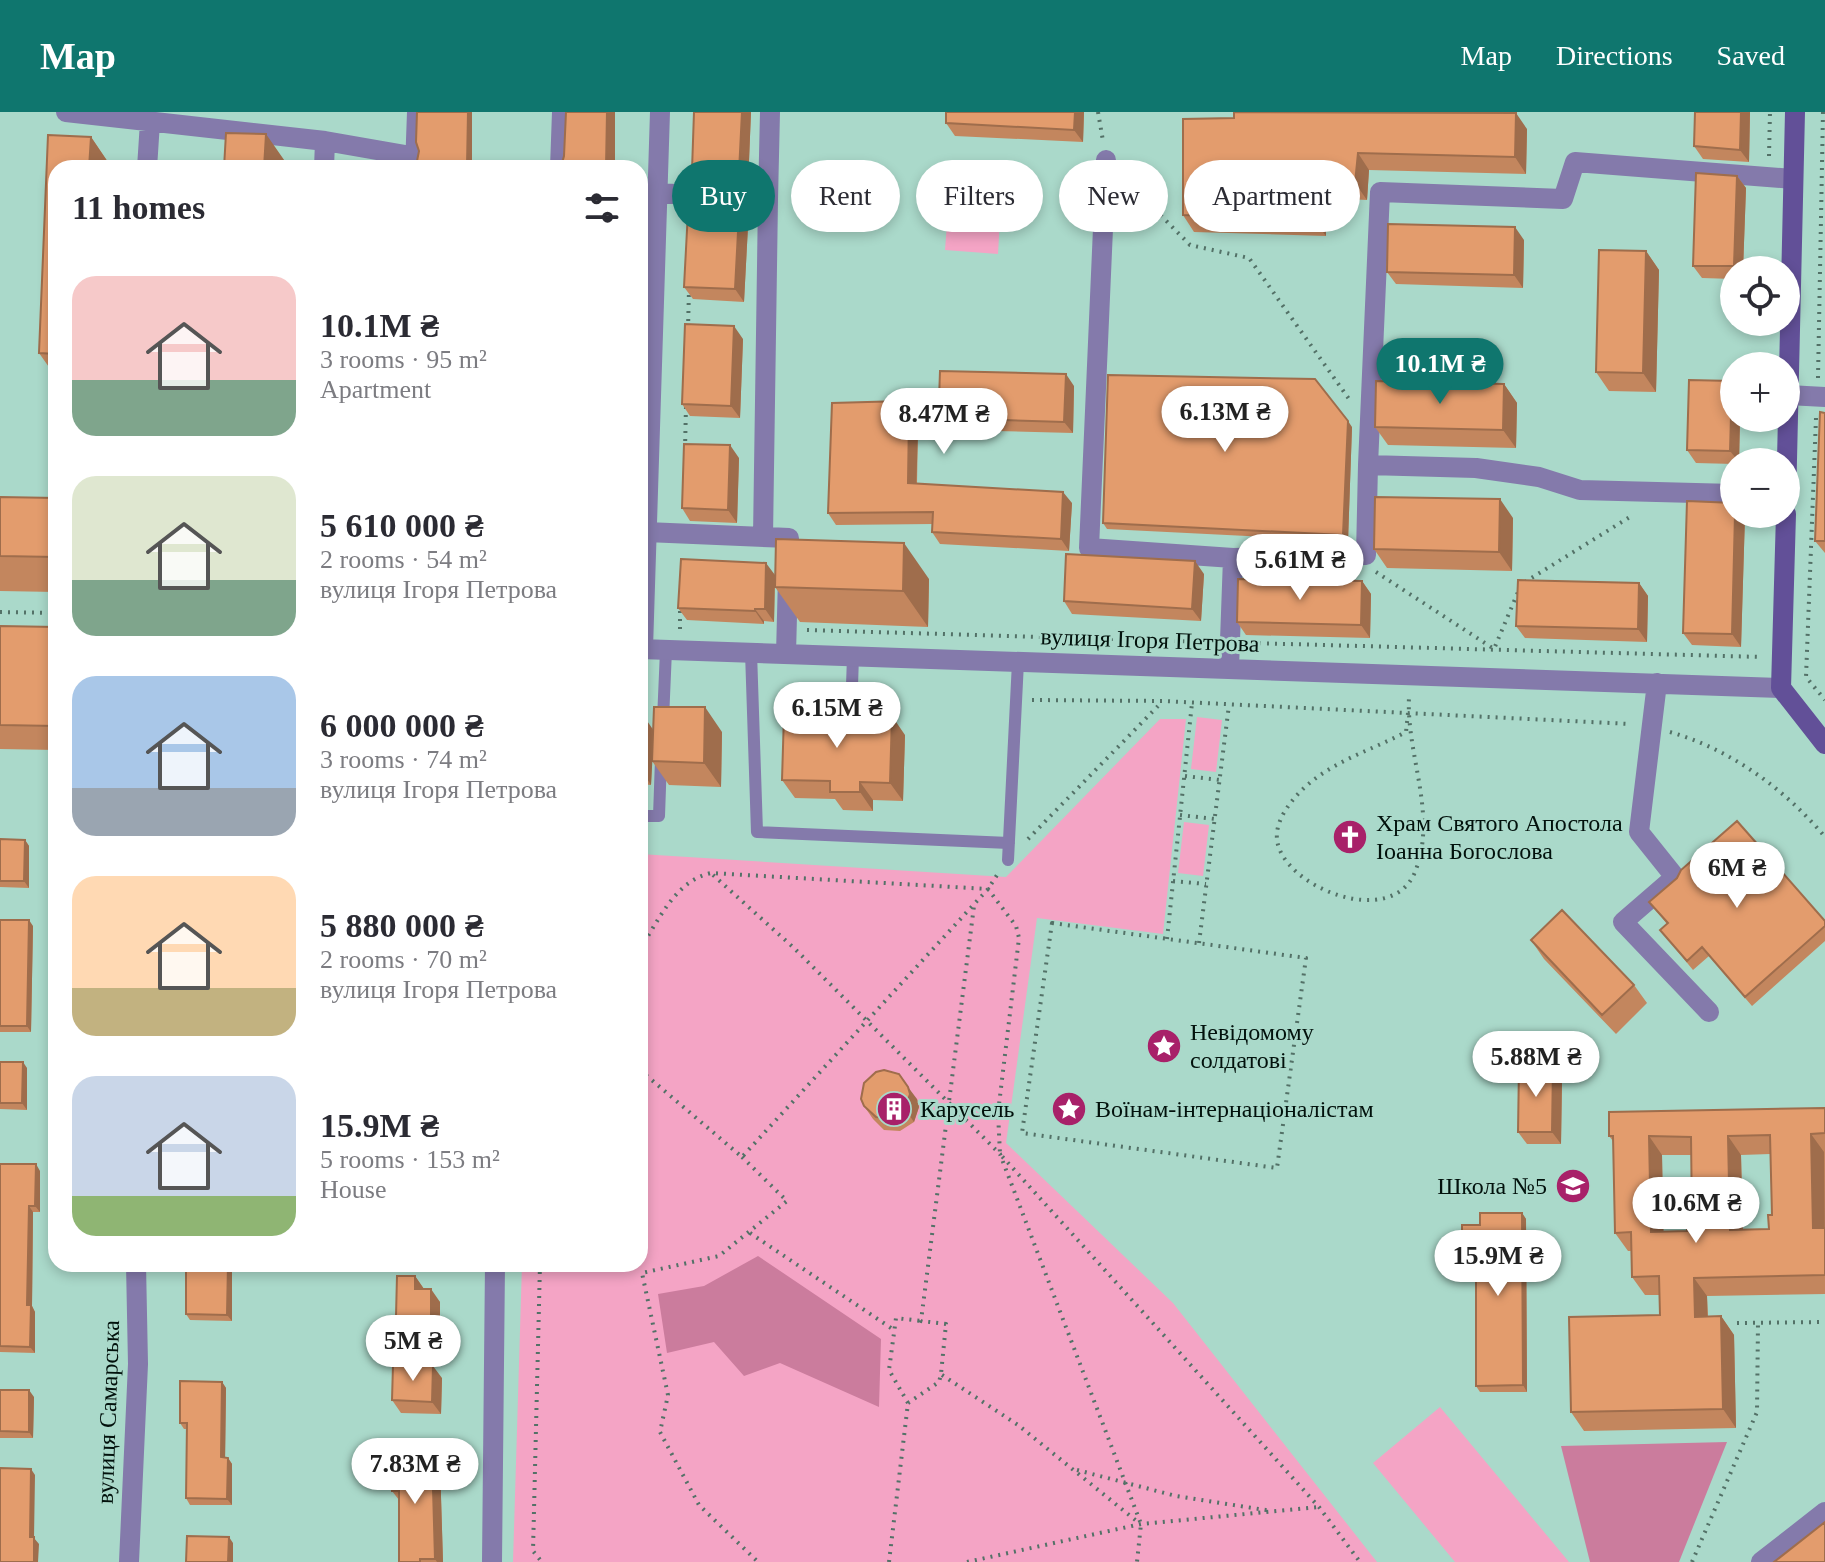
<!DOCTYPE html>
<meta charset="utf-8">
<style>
:root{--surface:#fff;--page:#f2f2f3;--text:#2b2b33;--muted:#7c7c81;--accent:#0f766e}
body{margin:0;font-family:"Times New Roman",serif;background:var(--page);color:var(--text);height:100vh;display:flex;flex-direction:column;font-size:30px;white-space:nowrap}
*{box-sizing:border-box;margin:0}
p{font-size:26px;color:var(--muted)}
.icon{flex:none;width:44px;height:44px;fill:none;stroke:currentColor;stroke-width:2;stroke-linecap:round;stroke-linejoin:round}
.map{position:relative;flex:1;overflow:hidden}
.panel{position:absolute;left:48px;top:48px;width:600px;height:1112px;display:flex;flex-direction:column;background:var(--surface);border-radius:24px;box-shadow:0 4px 12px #0003}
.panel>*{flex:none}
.guide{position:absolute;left:672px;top:48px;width:760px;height:72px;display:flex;gap:16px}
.buttons{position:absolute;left:1720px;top:144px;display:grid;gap:16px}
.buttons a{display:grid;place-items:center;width:80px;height:80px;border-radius:50%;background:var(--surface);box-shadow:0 4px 12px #0003;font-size:40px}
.price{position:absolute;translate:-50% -68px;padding:0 18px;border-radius:28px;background:#fff;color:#222;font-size:26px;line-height:52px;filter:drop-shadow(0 2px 4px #0008)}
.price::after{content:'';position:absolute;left:50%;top:48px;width:24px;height:18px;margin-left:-12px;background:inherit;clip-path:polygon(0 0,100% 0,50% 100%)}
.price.current{background:var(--accent);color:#fff}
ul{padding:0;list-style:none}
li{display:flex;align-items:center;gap:24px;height:200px;padding:0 24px}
li span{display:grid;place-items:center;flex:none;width:224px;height:160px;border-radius:24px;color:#555}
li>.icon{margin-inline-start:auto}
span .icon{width:96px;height:96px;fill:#fffc;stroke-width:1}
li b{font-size:34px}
h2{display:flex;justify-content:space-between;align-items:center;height:96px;padding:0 24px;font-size:34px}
.chip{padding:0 28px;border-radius:36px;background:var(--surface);box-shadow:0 4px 12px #0003;font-size:28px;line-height:72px}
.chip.current{background:var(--accent);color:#fff}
header{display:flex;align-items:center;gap:48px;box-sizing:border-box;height:112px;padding:0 40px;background:var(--accent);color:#fff}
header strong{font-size:38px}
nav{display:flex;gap:44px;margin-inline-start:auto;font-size:28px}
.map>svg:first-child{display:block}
.green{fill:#f4a4c5}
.forest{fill:#cb7c9d}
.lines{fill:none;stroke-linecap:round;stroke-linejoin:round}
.path{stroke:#537167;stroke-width:4;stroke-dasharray:2 6;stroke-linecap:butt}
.lane{stroke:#847aab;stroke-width:12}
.street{stroke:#847aab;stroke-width:20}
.secondary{stroke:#625098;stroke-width:20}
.wall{fill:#c3865e;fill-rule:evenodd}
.shaded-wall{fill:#9f6d4c}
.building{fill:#e39c6d;stroke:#9f6d4c;stroke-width:2;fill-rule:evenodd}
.labels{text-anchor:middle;stroke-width:6;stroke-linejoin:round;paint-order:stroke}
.street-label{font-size:24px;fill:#02110c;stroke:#aad9ca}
.poi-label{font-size:24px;fill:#02110c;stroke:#aad9ca;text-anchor:start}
</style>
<header>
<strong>Map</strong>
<nav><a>Map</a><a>Directions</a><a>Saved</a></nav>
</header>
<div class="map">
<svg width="1825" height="1450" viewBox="0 0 1825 1450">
<rect width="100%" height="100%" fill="#aad9ca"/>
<path class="green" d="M949 85 1001 89 998 142 945 138Z
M1197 605 1222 608 1216 660 1191 657Z
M1160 607H1186L1163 822 1037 806 1006 1031 1173 1191 1377 1450H513L522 1152H640V742L1006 765Z
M1184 710 1209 713 1203 764 1178 761Z
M1440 1295 1569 1450H1455L1373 1351Z"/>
<path class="forest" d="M758 1144 881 1227 879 1295 780 1251 744 1264 714 1230 667 1241 658 1182 704 1174Z
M1727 1330 1679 1450H1590L1561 1334Z"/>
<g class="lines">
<path class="path" d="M1098 0 1103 29
M1769 44 1770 0
M1127 69 1190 133 1249 146 1349 287
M688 217 689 178
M1818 266 1823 0
M1816 306 1806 565 1825 588
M685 337 686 294
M1376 460 1494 537 1518 480
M1525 470 1633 403
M0 500 56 501
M680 517V493
M807 518 1210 530
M1251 531 1762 545
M1032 588 1163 589 1631 612
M1408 601 1406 620C1372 638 1335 648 1305 675 1292 687 1275 708 1277 727 1281 774 1391 819 1415 760 1438 703 1406 643 1409 585
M1670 620C1730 637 1785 677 1825 725
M1185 664 1220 668
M1180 703 1215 707
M1028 727 1162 590
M713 763 794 836 1000 1042 1141 1412 1137 1450
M1173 769 1206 772
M1052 811 1306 846 1277 1056 1022 1021Z
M1167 827 1192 591
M1199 831 1229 593
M640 837C659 808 675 769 711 761L988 777 1016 814 1019 826 998 1001 1000 1042 1319 1395 1360 1450
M640 958 742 1045 988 777 999 760
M742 1045 787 1089 719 1144 642 1161 668 1283 660 1320 699 1393 758 1450
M750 1121 894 1218
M540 1152 533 1439 542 1450
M1737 1211 1825 1210
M942 1263 1018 1313 1139 1411
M908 1291 889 1258 896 1206 921 1209
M1077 1358 1176 1384 1272 1399
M889 1450 908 1291 939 1270 941 1262 946 1212 921 1209 974 794
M967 1450 1141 1412 1319 1395
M1692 1450 1757 1300 1758 1211"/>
<path class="lane" d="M411 56 413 0
M751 540 757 720 1009 731
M851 604 853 544
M663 608 666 538
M640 704H659L661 647
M1008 748 1018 550"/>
<path class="street" d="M66 0 325 29 411 44
M1106 48 1089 436 1233 446 1229 556
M147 56 150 10
M324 56 325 29
M560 56 562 0
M657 81 768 87 763 425
M768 87 770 0
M1788 283 1825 285
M1734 382 1580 378 1539 365 1476 356 1368 353 1380 80 1563 87 1575 50 1793 67
M646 420 789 426 786 542
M1233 446 1366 443 1368 353
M640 537 1781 576
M643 537 660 0
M1657 571 1639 720 1675 765 1623 810 1709 900
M129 1450 138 1252 136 1152
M492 1450 495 1152
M1761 1450 1825 1400"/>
<path class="secondary" d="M1786 391 1795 0
M1786 402 1781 576 1825 632"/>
</g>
<path class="wall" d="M417 0H472V56H417L416 54 419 39Z
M751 0 748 73 701 70 692 58Z
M946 0H1084L1083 30 955 24 946 11Z
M1750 0 1749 50 1703 47 1694 34Z
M1183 7 1527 17 1526 62 1369 58 1367 88 1326 86V124L1194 120 1183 103Z
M48 23 91 25 112 56H56V265L39 241Z
M1737 64 1746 76 1743 158H1734V167L1702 166 1693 154Z
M748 114 744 190 693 187 684 175Z
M1524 128 1523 176 1396 172 1387 160Z
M1646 139 1659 158 1656 280 1609 279 1596 260Z
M743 227 740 306 690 304 682 292Z
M1732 269 1734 272V306H1740L1739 350H1734V352L1696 351 1687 338Z
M1504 272 1517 291 1516 336 1388 333 1375 315Z
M1074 274 1073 321 918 317 917 372 1072 391 1069 439 940 432 932 420V412L836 413 828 401 832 291 939 288Z
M1825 301V441L1815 429Z
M1352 315 1348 429 1107 417 1103 411Z
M739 346 737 411 690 409 682 396Z
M0 385 56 386V480L0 479Z
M1734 402H1744L1745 403 1741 535 1692 533 1683 521Z
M1513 406 1512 459 1387 456 1374 437Z
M1204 462 1201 509 1072 502 1064 489Z
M775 463 774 510 764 509V512L687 508 678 496Z
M929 467 928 515 800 510 775 475Z
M1362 469 1371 482 1370 526 1246 523 1237 510Z
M1639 471 1648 484 1647 530 1525 526 1516 514Z
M0 514 56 515V638L0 637Z
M640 600 653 619 722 620 721 675 669 673 652 649 651 673 640 672Z
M905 623 903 689 873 688V699L843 698 835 687 795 686 782 668Z
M0 727 25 728 29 734V776L0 775Z
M1649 790 1825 809V829L1752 894 1709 844 1693 858 1660 818 1667 812Z
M0 808 33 814 31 920H0Z
M1531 828 1634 873 1647 891 1616 922 1544 847Z
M0 950 27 956V998L0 997Z
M1553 954 1562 967 1561 1032H1527L1518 1020Z
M917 987 919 995 914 1010 900 1019 884 1018 873 1007 864 994Z
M1825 996V1182L1707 1184 1708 1204H1721L1734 1223 1736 1316 1584 1319 1571 1300 1660 1203V1183H1645L1632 1165V1139H1628L1615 1121 1613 1029 1609 1024ZM1770 1042 1772 1103 1769 1117H1743L1741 1043ZM1662 1043H1691L1692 1107 1687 1119H1663Z
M0 1052 40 1059V1100H33L32 1194 35 1200V1241L0 1240Z
M1522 1101 1526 1107 1527 1280H1480L1476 1274V1141H1466L1462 1135 1480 1113Z
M232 1152V1209L190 1208 186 1202Z
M415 1164 424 1177 440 1190V1216H405L396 1204Z
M442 1266 441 1302 401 1301 392 1288Z
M222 1270 226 1276 225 1346H228L232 1352V1393H190L186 1386 187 1317H184L180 1311Z
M0 1278 34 1285 33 1326H0Z
M432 1341 440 1352 443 1450H399V1388L392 1379Z"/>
<path class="shaded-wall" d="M468 0H472V56H468L467 55Z
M607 0H615V56H606Z
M742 0H751L748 73 739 60Z
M1075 0H1084L1083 30 1074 18Z
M1741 0H1750L1749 50 1740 38Z
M1516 1 1527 17 1526 62 1515 45Z
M266 22 289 55V56H264Z
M91 25 112 56H89Z
M1358 41 1369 58 1367 88 1355 71Z
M1737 64 1746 76 1743 158H1737L1734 154Z
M1314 70 1326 86V124L1314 108Z
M739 101 748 114 744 190 735 177Z
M1515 115 1524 128 1523 176 1514 163Z
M1646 139 1659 158 1656 280 1643 261Z
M734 214 743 227 740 306 731 294Z
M1066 262 1074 274 1073 321 1064 310Z
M1732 269 1734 272V306H1740L1739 350 1730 339Z
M1504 272 1517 291 1516 336 1503 318Z
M909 305 918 317 916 383 908 371Z
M1348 309 1352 315 1348 429 1343 423Z
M730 333 739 346 737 411 728 398Z
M1063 380 1072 391 1069 439 1061 427Z
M1500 387 1513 406 1512 459 1499 440Z
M1735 402H1744L1745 403 1741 535 1732 522Z
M904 431 929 467 928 515 903 479Z
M1195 449 1204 462 1201 509 1192 497Z
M766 451 775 463 774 510 765 497Z
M1362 469 1371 482 1370 526 1361 513Z
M1639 471 1648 484 1647 530 1638 517Z
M755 497 764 509V512L755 499Z
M705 595 722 620 721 675 704 651Z
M641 600 654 619 651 673 640 656Z
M892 604 905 623 903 689 890 671Z
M860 670 873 688V699L860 680Z
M25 728 29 734V776L24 769Z
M29 808 33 814 31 920 27 914Z
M23 950 27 956V998L22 991Z
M1553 954 1562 967 1561 1032 1552 1020Z
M908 975 917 987 919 995 914 1010 905 997Z
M1811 1022 1824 1040 1825 1133 1813 1116Z
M1649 1024 1662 1043 1664 1138 1651 1120Z
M1728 1024 1741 1043 1743 1136 1730 1118Z
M36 1052 40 1059V1100L35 1094Z
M29 1094 33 1100 32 1194 35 1200V1241L30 1235 27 1193Z
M1522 1101 1526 1107 1527 1280 1523 1273Z
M228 1152H232V1209L227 1203Z
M415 1164 424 1177H415Z
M1694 1166 1707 1184 1708 1223 1695 1205Z
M431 1177 440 1190V1216L431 1204Z
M1721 1204 1734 1223 1736 1316 1723 1297Z
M433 1254 442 1266 441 1302 432 1290Z
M222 1270 226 1276 225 1352 221 1345Z
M29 1278 34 1285 33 1326 29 1320Z
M432 1341 440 1352 443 1450H437L435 1447Z
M228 1346 232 1352V1393L227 1387Z
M31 1357 35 1363 34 1426 39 1432 38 1450H34L30 1425Z
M229 1425 233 1431V1450H228Z"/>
<path class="building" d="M417 0H468L467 55 416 54 419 39 416 30Z
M566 0H607L606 56H556L562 51 564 44Z
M694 0H742L739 60 692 58Z
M946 0H1075L1074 18 946 11Z
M1234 0 1516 1 1515 45 1358 41 1355 71 1314 70V108L1183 103V7L1234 6Z
M1695 0H1741L1740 38 1694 34Z
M226 21 266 22 264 56H224Z
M48 23 91 25 89 56H56V242L39 241Z
M1696 61 1737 64 1734 154H1693Z
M688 99 739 101 735 177 684 175Z
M1388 112 1515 115 1514 163 1387 160Z
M1599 138 1646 139 1643 261 1596 260Z
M685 212 734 214 731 294 682 292Z
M940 259 1066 262 1064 310 909 305 908 371 1063 380 1061 427 932 420 933 400 828 401 832 291 939 288Z
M1108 263 1315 267 1348 309 1343 423 1103 411Z
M1689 268 1732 269 1730 339 1687 338Z
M1376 269 1504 272 1503 318 1375 315Z
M1820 300 1825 301V429H1815Z
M684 332 730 333 728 398 682 396Z
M0 385 56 386V445L0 444Z
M1375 385 1500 387 1499 440 1374 437Z
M1687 389 1734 391V402H1735L1732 522 1683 521Z
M776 427 904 431 903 479 775 475Z
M1066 442 1195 449 1192 497 1064 489Z
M681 447 766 451 765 497H755V499L678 496Z
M1238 467 1362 469 1361 513 1237 510Z
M1518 468 1639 471 1638 517 1516 514Z
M0 514 56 515V614L0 613Z
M654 595H705L704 651 652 649Z
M784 602 892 604 890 671 860 670V680H830V669L782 668Z
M1737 709 1825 809V814L1745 885 1702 835 1687 849 1660 818 1668 811 1649 790 1677 766 1681 758Z
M0 727 25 728 24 769H0Z
M1562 798 1634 873 1602 903 1531 828Z
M0 808H29L27 914H0Z
M0 950H23L22 991H0Z
M1519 954H1553L1552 1020H1518Z
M884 958 899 962 908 975 910 982 905 997 892 1007 876 1005 864 994 861 987 864 971 876 960Z
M1825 996V1021L1811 1022 1813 1116H1825V1163L1694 1166 1695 1205 1721 1204 1723 1297 1571 1300 1569 1205 1660 1203 1659 1164 1632 1165 1631 1120 1615 1121 1613 1024H1609V1000ZM1770 1023 1772 1103H1768L1769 1117 1730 1118 1728 1024ZM1649 1024 1691 1025 1692 1107H1687V1119L1651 1120Z
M0 1052H36L35 1094H29L27 1193H31L30 1235 0 1234Z
M1480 1101H1522L1523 1273 1476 1274V1135H1462V1113H1480Z
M186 1152H228L227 1203 186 1202Z
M397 1164H415V1177H431V1204H396Z
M393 1253 433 1254 432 1290 392 1288Z
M180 1269 222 1270 221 1345 228 1346 227 1387 186 1386 187 1311H180Z
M0 1278H29V1320L0 1319Z
M432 1341 435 1447H420V1450H399V1379H392L391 1343Z
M0 1356 31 1357 30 1425H34V1450H0Z
M1825 1410V1450H1774Z
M187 1424 229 1425 228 1450H186Z"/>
<defs>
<g id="church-disc" transform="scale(1.8)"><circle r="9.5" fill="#a82169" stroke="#aad9ca"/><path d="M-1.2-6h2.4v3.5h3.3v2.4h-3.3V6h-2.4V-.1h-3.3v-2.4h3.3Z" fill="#fff"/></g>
<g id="sight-disc" transform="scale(1.8)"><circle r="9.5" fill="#a82169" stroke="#aad9ca"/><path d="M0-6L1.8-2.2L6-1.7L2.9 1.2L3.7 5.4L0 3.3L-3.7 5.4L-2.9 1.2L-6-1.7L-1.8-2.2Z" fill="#fff"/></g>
<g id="building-disc" transform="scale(1.8)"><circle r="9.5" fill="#a82169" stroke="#aad9ca"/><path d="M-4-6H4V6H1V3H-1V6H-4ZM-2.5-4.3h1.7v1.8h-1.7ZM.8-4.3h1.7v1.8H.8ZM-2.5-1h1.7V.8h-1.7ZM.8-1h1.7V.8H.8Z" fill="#fff"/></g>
<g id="school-disc" transform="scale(1.8)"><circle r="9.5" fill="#a82169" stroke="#aad9ca"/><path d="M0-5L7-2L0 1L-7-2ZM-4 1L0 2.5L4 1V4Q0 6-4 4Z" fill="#fff"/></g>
</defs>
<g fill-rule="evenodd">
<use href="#church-disc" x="1350" y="725"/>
<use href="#sight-disc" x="1164" y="934"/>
<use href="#building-disc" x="894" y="997"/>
<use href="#sight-disc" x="1069" y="997"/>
<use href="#school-disc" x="1573" y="1074"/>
</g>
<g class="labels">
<g class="street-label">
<text transform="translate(1150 528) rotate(2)" y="8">вулиця Ігоря Петрова</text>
<text transform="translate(108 1300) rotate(-88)" y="8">вулиця Самарська</text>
</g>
<g class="poi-label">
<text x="1376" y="719">Храм Святого Апостола<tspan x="1376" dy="28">Іоанна Богослова</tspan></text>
<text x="1190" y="928">Невідомому<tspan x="1190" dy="28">солдатові</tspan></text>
<text x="920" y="1005">Карусель</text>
<text x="1095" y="1005">Воїнам-інтернаціоналістам</text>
<text x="1547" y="1082" text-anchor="end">Школа №5</text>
</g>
</g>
</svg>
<div class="buttons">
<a><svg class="icon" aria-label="locate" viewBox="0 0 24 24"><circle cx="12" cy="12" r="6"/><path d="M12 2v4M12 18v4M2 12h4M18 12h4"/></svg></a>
<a>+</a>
<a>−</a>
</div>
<b class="price current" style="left:1440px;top:294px">10.1M ₴</b>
<b class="price" style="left:1225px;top:342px">6.13M ₴</b>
<b class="price" style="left:944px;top:344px">8.47M ₴</b>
<b class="price" style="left:1300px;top:490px">5.61M ₴</b>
<b class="price" style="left:837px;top:638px">6.15M ₴</b>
<b class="price" style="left:1737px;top:798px">6M ₴</b>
<b class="price" style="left:1536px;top:987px">5.88M ₴</b>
<b class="price" style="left:1696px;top:1133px">10.6M ₴</b>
<b class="price" style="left:1498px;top:1186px">15.9M ₴</b>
<b class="price" style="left:413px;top:1271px">5M ₴</b>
<b class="price" style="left:415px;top:1394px">7.83M ₴</b>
<div class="guide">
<a class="chip current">Buy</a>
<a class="chip">Rent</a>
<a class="chip">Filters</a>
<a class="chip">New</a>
<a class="chip">Apartment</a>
</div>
<section class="panel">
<h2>11 homes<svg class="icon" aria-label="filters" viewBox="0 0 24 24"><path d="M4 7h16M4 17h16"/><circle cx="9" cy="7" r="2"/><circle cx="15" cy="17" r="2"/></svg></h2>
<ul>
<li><span style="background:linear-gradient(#f6c9c9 65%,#7fa58c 0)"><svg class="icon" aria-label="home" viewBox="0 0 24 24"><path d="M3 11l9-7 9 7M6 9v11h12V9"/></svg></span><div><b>10.1M ₴</b><p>3 rooms · 95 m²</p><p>Apartment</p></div></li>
<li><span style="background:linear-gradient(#dfe7d0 65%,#7fa58c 0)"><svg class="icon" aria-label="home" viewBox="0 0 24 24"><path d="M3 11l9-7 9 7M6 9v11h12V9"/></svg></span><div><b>5 610 000 ₴</b><p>2 rooms · 54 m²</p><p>вулиця Ігоря Петрова</p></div></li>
<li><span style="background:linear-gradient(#a9c7e8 70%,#9aa5b1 0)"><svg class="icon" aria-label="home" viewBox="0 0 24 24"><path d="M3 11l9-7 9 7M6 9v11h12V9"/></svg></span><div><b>6 000 000 ₴</b><p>3 rooms · 74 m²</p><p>вулиця Ігоря Петрова</p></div></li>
<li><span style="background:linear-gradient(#ffd9b3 70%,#c2b280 0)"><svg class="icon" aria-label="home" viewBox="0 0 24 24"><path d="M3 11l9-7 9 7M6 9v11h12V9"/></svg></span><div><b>5 880 000 ₴</b><p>2 rooms · 70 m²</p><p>вулиця Ігоря Петрова</p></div></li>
<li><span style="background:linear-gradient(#c9d6e8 75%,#8fb573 0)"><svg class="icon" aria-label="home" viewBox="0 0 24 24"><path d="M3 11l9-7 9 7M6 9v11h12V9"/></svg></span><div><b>15.9M ₴</b><p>5 rooms · 153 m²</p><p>House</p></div></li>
</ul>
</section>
</div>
